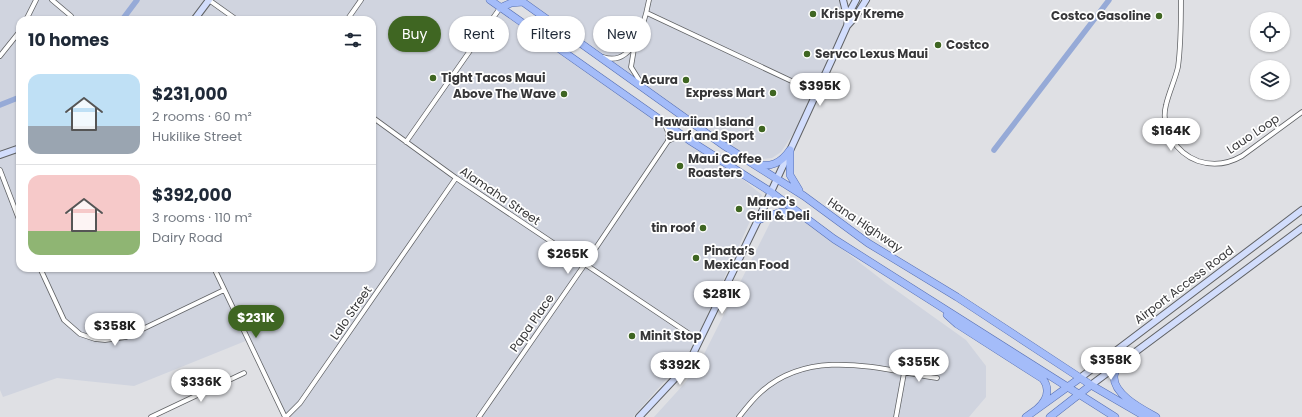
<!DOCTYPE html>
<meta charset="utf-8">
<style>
:root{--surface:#fff;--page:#f6f6f7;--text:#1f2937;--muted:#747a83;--line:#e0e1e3;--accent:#3f6622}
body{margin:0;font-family:Poppins,sans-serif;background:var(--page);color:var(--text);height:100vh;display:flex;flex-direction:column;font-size:15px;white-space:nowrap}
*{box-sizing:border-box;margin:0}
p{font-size:13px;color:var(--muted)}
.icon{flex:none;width:22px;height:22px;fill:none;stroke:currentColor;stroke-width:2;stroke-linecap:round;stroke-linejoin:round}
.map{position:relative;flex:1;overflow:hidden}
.drawer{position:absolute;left:16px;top:16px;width:360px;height:256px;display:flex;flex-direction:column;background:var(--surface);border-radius:12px;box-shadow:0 1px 3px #0004}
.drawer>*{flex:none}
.guide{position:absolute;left:388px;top:16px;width:380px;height:36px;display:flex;gap:8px}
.controls{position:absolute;left:1250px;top:12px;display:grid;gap:8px}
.controls a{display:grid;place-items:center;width:40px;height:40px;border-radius:50%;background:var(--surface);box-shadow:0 1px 3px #0004;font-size:20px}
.price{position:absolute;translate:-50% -34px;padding:0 9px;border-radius:14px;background:#fff;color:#222;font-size:13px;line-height:26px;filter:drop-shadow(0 1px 2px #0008)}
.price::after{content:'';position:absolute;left:50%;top:24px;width:12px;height:9px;margin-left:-6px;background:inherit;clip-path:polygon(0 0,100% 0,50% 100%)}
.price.active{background:var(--accent);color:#fff}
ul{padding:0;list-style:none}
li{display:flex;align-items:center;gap:12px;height:100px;padding:0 12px}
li+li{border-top:1px solid var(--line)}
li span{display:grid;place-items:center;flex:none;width:112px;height:80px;border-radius:12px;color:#555}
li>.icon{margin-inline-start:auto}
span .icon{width:48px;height:48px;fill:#fffc;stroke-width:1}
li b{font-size:17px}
h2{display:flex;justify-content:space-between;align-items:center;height:48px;padding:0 12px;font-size:17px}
.tag{padding:0 14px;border-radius:18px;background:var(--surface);box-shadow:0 1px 3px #0004;font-size:14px;line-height:36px}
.tag.active{background:var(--accent);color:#fff}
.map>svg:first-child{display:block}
.built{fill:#d0d4df;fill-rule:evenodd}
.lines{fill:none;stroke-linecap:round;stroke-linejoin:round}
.canal{stroke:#96aad7;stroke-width:5.5}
.street-casing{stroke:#606265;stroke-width:5.5}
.secondary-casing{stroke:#606265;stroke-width:8}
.primary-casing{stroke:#5770b3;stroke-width:8}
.street{stroke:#fff;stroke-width:4}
.secondary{stroke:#d2ddfc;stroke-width:6}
.primary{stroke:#a4bcf9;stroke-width:7}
.poi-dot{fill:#3f6622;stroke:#fff;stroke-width:1.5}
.labels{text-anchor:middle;stroke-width:3.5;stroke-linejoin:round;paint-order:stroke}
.poi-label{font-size:12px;font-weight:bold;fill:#373739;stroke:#fff;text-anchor:start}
.street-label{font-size:12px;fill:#373739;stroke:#fff}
</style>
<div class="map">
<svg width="1302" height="417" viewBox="0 0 1302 417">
<rect width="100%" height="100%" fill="#dfe0e4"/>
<path class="built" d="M0 0H490L719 160 762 195 695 342 685 358 633 417H285L248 340 134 386 57 378 3 397 0 390ZM20 20H372V268H20Z
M520 0H843L847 26 807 113 781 152 772 158 762 159 723 145Z
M782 215H798L886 283 966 340 986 366V397L969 417H654L684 384 699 364 771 221Z"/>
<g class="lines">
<path class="canal" d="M122 20 137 0
M0 105 20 97
M994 150 1109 0"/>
<g class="street-casing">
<path id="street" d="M52 0 71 16
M209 0 237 20
M1181 0C1181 23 1181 45 1178 67 1175 80 1169 92 1166 105 1160 128 1176 153 1198 161 1213 166 1228 164 1242 156L1302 112
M647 13 817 93
M26 20 36 0
M347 20 361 0
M635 43 631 67 641 83
M0 56 20 31
M603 57C634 68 645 21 649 0
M372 117 456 178 700 341
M665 125 668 132V141
M406 142 500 8
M0 170 20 222
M40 268 64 320 80 334 95 339 105 340 126 337 224 290
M214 268 285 417
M151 417 244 373
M286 417 300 403 456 178
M479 417 585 264 668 141 674 138H683
M739 417C746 408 753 399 761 392 811 347 878 369 937 378
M896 417 904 373"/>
</g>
<g class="secondary-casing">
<path id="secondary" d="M843 0 847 16
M194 20 209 0
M847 26 856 16 866 0
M0 155 20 148
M1080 378 1302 210
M1091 385 1302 228
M639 417 682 371 692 356 758 220 834 55 847 26 849 13 856 0"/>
</g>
<g class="primary-casing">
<path id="primary" d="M490 0 689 140 771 192 834 239 1115 417
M520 0 723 145 804 196 868 243 957 297 1091 385 1146 417
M500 8 511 3 523 2
M790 151V175L799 190
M755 164C771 168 781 163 790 150
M758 220 781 212 796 214
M947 315 957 324 1043 379C1051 390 1046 401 1037 409
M1120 363C1118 367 1114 372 1114 377 1114 395 1142 409 1156 417
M1026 417 1080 378
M1050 417 1091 385"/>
</g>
<use href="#street" class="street"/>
<use href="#secondary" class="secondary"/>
<use href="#primary" class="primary"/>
</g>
<g class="poi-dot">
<circle cx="813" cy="14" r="4"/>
<circle cx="1159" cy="16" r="4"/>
<circle cx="938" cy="45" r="4"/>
<circle cx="807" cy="54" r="4"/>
<circle cx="433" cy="78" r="4"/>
<circle cx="686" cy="80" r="4"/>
<circle cx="773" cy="93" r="4"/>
<circle cx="564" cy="94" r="4"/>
<circle cx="762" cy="129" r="4"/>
<circle cx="680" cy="166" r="4"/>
<circle cx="739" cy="209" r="4"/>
<circle cx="703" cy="228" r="4"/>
<circle cx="696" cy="258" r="4"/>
<circle cx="632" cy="336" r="4"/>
</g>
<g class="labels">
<g class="poi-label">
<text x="821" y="18">Krispy Kreme</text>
<text x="1151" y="20" text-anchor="end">Costco Gasoline</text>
<text x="946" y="49">Costco</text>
<text x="815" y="58">Servco Lexus Maui</text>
<text x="441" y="82">Tight Tacos Maui</text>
<text x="678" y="84" text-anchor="end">Acura</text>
<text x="765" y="97" text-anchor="end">Express Mart</text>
<text x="556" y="98" text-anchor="end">Above The Wave</text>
<text x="754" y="126" text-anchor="end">Hawaiian Island<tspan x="754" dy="14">Surf and Sport</tspan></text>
<text x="688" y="163">Maui Coffee<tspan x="688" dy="14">Roasters</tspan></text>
<text x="747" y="206">Marco's<tspan x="747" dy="14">Grill &amp; Deli</tspan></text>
<text x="695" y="232" text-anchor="end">tin roof</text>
<text x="704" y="255">Pinata’s<tspan x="704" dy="14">Mexican Food</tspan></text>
<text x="640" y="340">Minit Stop</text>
</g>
<g class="street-label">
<text transform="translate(1253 134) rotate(-34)" y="4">Lauo Loop</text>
<text transform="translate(500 196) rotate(34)" y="4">Alamaha Street</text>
<text transform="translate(865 225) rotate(34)" y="4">Hana Highway</text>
<text transform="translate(1184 285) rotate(-37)" y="4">Airport Access Road</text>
<text transform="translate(351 313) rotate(-55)" y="4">Lalo Street</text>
<text transform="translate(532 323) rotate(-55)" y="4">Papa Place</text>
</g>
</g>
</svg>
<div class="controls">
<a><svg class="icon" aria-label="locate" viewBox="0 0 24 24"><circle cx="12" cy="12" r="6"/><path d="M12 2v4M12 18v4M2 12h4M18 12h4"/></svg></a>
<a><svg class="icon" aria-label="layers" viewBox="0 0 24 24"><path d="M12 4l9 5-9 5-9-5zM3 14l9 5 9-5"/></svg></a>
</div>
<b class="price" style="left:820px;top:107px">$395K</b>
<b class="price" style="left:1171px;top:152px">$164K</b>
<b class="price" style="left:568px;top:275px">$265K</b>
<b class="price" style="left:722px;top:315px">$281K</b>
<b class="price active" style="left:256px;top:339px">$231K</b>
<b class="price" style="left:115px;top:347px">$358K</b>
<b class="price" style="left:1111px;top:381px">$358K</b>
<b class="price" style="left:919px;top:383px">$355K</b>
<b class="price" style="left:680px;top:386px">$392K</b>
<b class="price" style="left:201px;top:403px">$336K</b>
<div class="guide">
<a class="tag active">Buy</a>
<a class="tag">Rent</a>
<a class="tag">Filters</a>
<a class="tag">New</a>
</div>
<section class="drawer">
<h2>10 homes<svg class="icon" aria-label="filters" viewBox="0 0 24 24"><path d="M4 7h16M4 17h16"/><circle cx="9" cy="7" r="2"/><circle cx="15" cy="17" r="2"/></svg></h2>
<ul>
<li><span style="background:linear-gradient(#bfe0f5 65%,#9aa5b1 0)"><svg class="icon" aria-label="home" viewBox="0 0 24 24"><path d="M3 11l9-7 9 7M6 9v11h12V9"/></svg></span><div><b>$231,000</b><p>2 rooms · 60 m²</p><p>Hukilike Street</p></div></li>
<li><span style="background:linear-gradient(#f6c9c9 70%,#8fb573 0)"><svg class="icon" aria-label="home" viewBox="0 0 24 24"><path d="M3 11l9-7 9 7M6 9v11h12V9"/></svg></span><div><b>$392,000</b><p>3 rooms · 110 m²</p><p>Dairy Road</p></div></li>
</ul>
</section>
</div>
